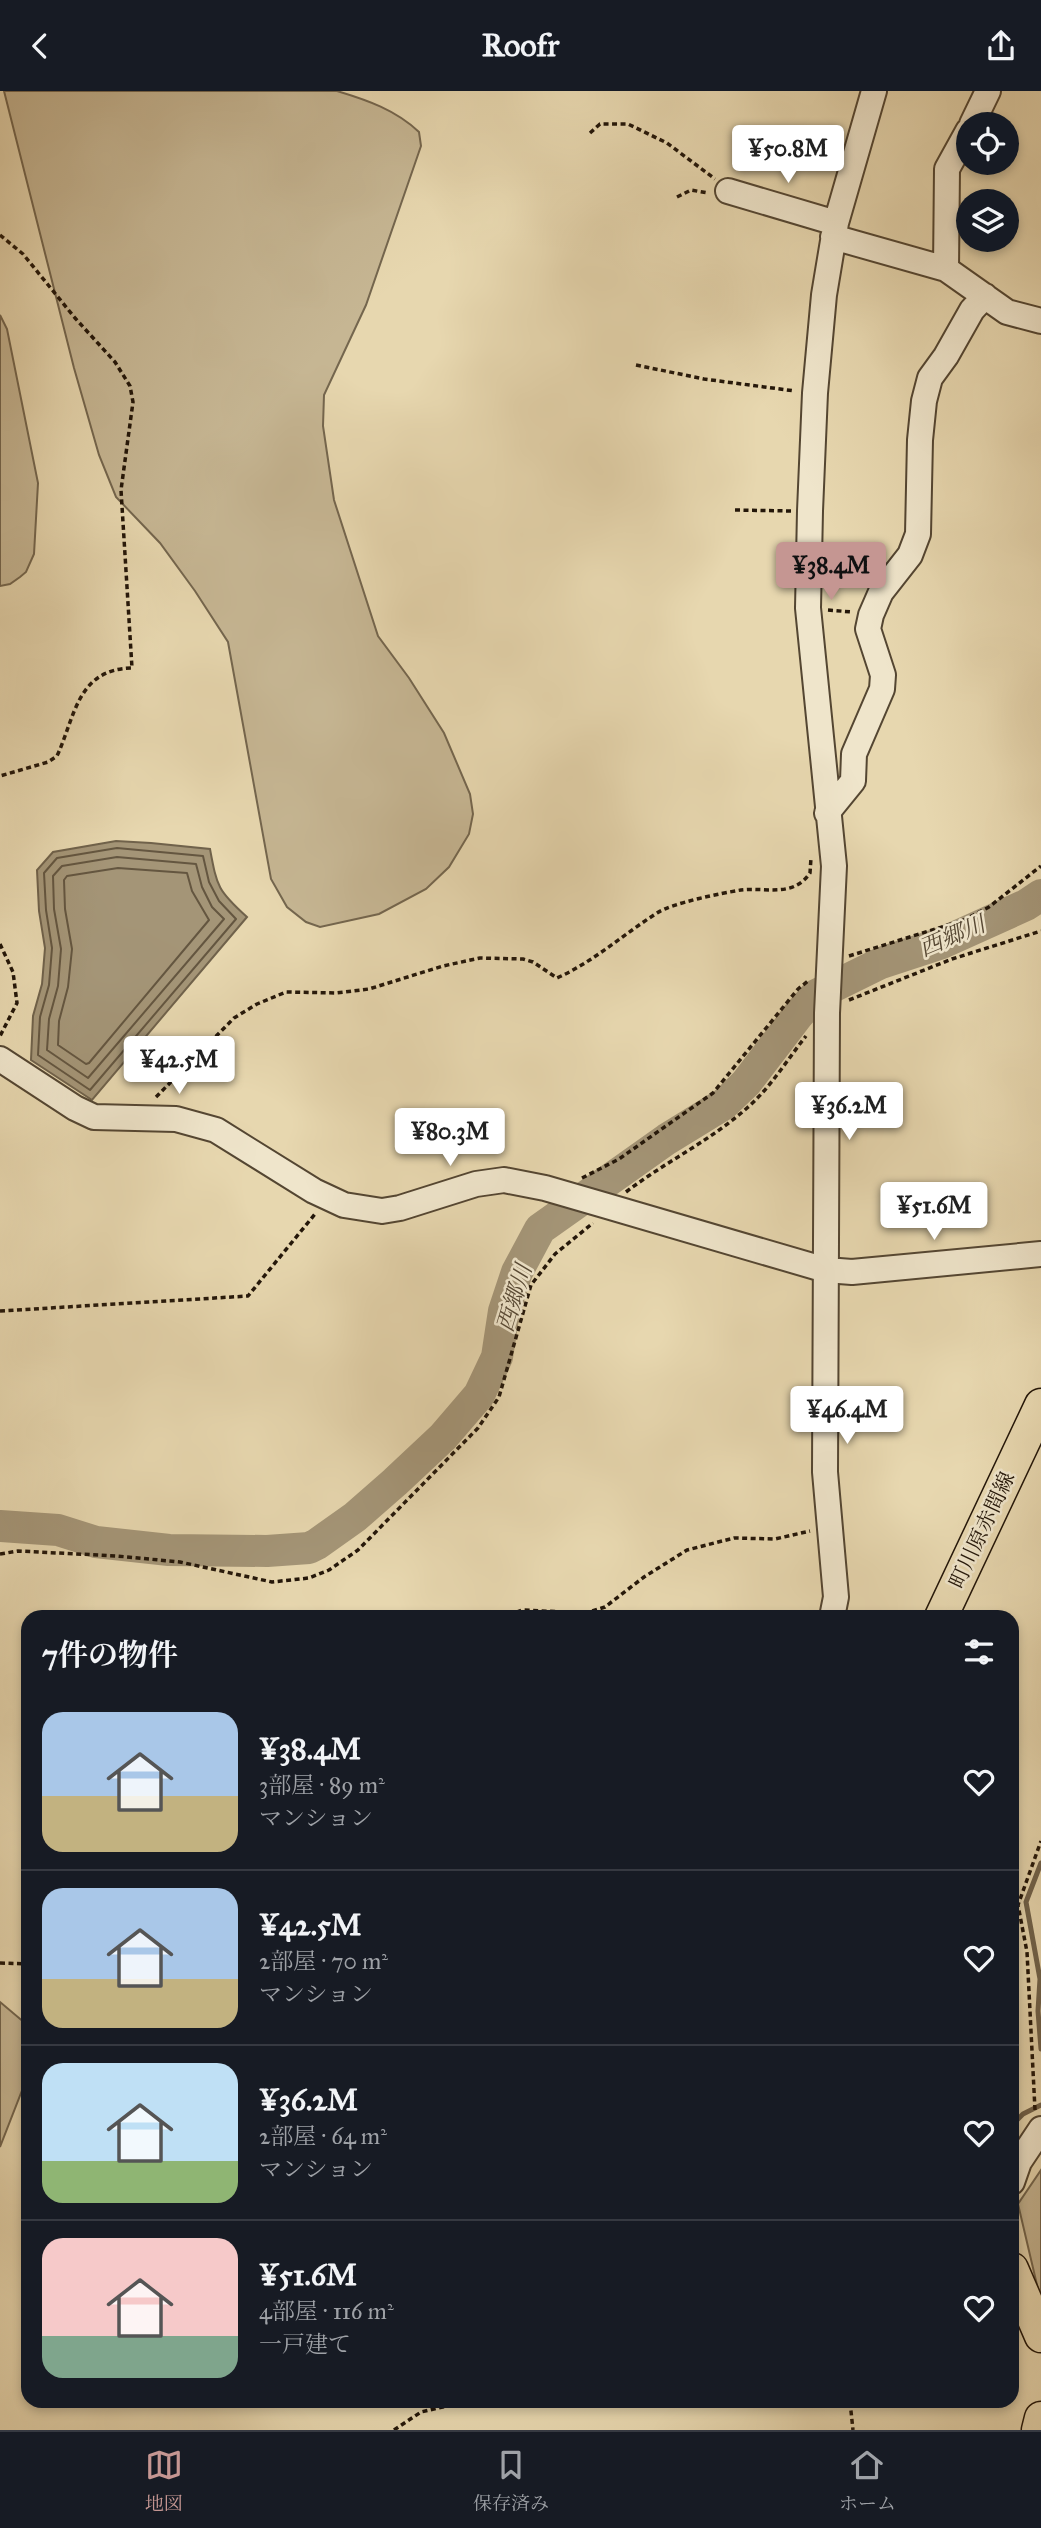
<!DOCTYPE html>
<html lang="ja">
<meta charset="utf-8">
<style>
:root{--surface:#171b24;--page:#242831;--text:#f1f3f6;--muted:#9ea1a6;--line:#363941;--accent:#c59692}
body{margin:0;font-family:"IM FELL Great Primer","Noto Serif JP",serif;background:var(--page);color:var(--text);height:100vh;display:flex;flex-direction:column;font-size:26px;white-space:nowrap}
*{box-sizing:border-box;margin:0}
p{font-size:23px;color:var(--muted)}
.icon{flex:none;width:38px;height:38px;fill:none;stroke:currentColor;stroke-width:2;stroke-linecap:round;stroke-linejoin:round}
.map{position:relative;flex:1;overflow:hidden}
.side{position:absolute;left:21px;top:1519px;width:998px;height:798px;display:flex;flex-direction:column;background:var(--surface);border-radius:21px;box-shadow:0 4px 10px #0003}
.side>*{flex:none}
.tools{position:absolute;left:956px;top:21px;display:grid;gap:14px}
.tools a{display:grid;place-items:center;width:63px;height:63px;border-radius:50%;background:var(--surface);box-shadow:0 4px 10px #0003;font-size:35px}
.price{position:absolute;translate:-50% -60px;padding:0 16px;border-radius:7px;background:#fff;color:#222;font-size:23px;line-height:46px;filter:drop-shadow(0 2px 4px #0008)}
.price::after{content:'';position:absolute;left:50%;top:42px;width:21px;height:16px;margin-left:-10px;background:inherit;clip-path:polygon(0 0,100% 0,50% 100%)}
.price.on{background:var(--accent);color:#111}
ul{padding:0;list-style:none}
li{display:flex;align-items:center;gap:21px;height:175px;padding:0 21px}
li+li{border-top:2px solid var(--line)}
li span{display:grid;place-items:center;flex:none;width:196px;height:140px;border-radius:21px;color:#555}
li>.icon{margin-inline-start:auto}
span .icon{width:84px;height:84px;fill:#fffc;stroke-width:1}
li b{font-size:30px}
h2{display:flex;justify-content:space-between;align-items:center;height:84px;padding:0 21px;font-size:30px}
header{display:flex;justify-content:space-between;align-items:center;height:91px;padding:0 21px;background:var(--surface);font-size:32px;font-weight:700}
.menu{display:flex;justify-content:space-around;align-items:center;height:98px;border-top:2px solid var(--line);background:var(--surface);font-size:19px;color:var(--muted)}
.menu a{display:grid;justify-items:center;gap:4px}
.menu .on{color:var(--accent)}
.map>svg:first-child{display:block}
.green{fill:#c6b693;stroke:#74664e;stroke-width:2}
.water{fill:#a49577;stroke:#70624b;stroke-width:2}
.lines{fill:none;stroke-linecap:round;stroke-linejoin:round}
.shore{stroke:#645640;stroke-width:2}
.stream{stroke:#70624b;stroke-width:5}
.river{stroke:#a49577;stroke-width:32}
.minor-casing{stroke:#544632;stroke-width:28}
.major-casing{stroke:#231609;stroke-width:35}
.path{stroke:#231609;stroke-width:3.5;stroke-dasharray:5 3.5;stroke-linecap:butt}
.minor{stroke:#efe5cb;stroke-width:24}
.major{stroke:#e7d7af;stroke-width:32}
.labels{text-anchor:middle;stroke-width:5;stroke-linejoin:round;paint-order:stroke}
.street-label{font-size:21px;fill:#231609;stroke:#efe5cb}
.water-label{font-size:23px;font-style:italic;fill:#574935;stroke:#efe5cb}
</style>
<header><svg class="icon" aria-label="back" viewBox="0 0 24 24"><path d="M15 5l-7 7 7 7"/></svg>Roofr<svg class="icon" aria-label="share" viewBox="0 0 24 24"><path d="M12 15V3M7 8l5-5 5 5M5 13v7h14v-7"/></svg></header>
<div class="map">
<svg width="1041" height="2339" viewBox="0 0 1041 2339">
<rect width="100%" height="100%" fill="#e7d7af"/>
<filter id="stains"><feTurbulence type="fractalNoise" baseFrequency=".00286" numOctaves="4"/><feColorMatrix values="0 0 0 0 .2 0 0 0 0 .09 0 0 0 0 .02 0 0 0 .5 -.17"/></filter>
<radialGradient id="worn" r=".72"><stop offset=".6" stop-color="#630" stop-opacity="0"/><stop offset="1" stop-color="#630" stop-opacity=".3"/></radialGradient>
<path class="green" d="M4 0H337C367 9 396 19 419 41L421 55 366 214 324 304 323 335 334 409 378 545 409 587 444 642 470 703 473 723 469 743 449 776 426 798 379 823 320 836 306 831 287 816 271 788 228 551 195 500 160 452 116 406 99 364 74 277Z
M0 224 7 238 38 392 34 463 26 481 20 486 10 493 0 495Z
M0 1911 25 1932 28 1939V1984L0 2056Z
M1041 2079V2211L1018 2113Z"/>
<path class="water" d="M116 750 151 752 210 758C217 796 218 800 247 826L92 1009 31 969 33 925 42 893 45 857 39 820 37 779 53 761Z"/>
<g class="lines">
<path class="shore" d="M117 757 203 765 209 791 219 810 236 828 90 999 38 964 40 926 49 894 52 857 46 819 44 782 57 767Z
M117 766 196 773 202 796 212 816 224 828 88 987 47 959 49 928 58 895 61 858 54 818 53 785 62 775Z
M118 777 187 782 192 800 209 829 89 972 86 973 58 954 59 930 68 896 72 858 65 818 64 789 67 785Z"/>
<path class="stream" d="M1041 1772 1026 1811 1040 1888 1038 1920 1041 1958
M1012 2034 1023 2023 1041 2014"/>
<path class="river" d="M0 1435 58 1439 96 1451 169 1459 267 1460 309 1457 317 1453 355 1426 395 1391 443 1346 479 1304 497 1266 504 1220 517 1181 540 1138 667 1048 724 1013 746 992 798 924 816 904 881 872 942 852 1026 814 1041 804"/>
<g class="minor-casing">
<path id="minor" d="M972 33 988 0
M728 100 836 132
M833 146 946 178 1007 221 1041 230
M946 178 947 78 968 40
M827 722 853 690 854 663 882 598 883 584 868 538 871 524 881 501 910 464 918 443 920 349 924 310 930 287 946 265 972 219 985 205
M0 968 75 1017 94 1026 176 1028 216 1039 314 1100 344 1114 382 1120 400 1117 476 1093 504 1089 545 1097 607 1115 826 1179 852 1181 1041 1163
M832 1526 836 1506 825 1381 827 922 834 775 808 517 810 420 815 302 824 204 836 132 874 0
M1012 2091 1019 2071 1041 2038"/>
</g>
<g class="major-casing">
<path id="major" d="M941 1526 1041 1314
M1012 2178 1041 2245
M1038 2339 1041 2327"/>
</g>
<path class="path" d="M590 42 600 33H628L667 52 715 88
M677 106 691 99 708 102
M0 144 23 163 75 227 115 271 130 295 133 311 121 399 132 577C77 578 75 626 57 665L48 671 0 685
M636 274 704 288 795 300
M735 419 791 420
M828 519 852 521
M0 853 13 881 17 912 0 945
M849 865 964 829 989 816 1041 775
M849 909 952 868 1041 840
M156 1006 234 927 257 913 286 901 336 902 369 898 443 875 480 867 523 868 533 871 557 887C593 871 624 843 657 822 672 812 722 802 741 799 766 796 793 807 810 782L811 767
M582 1087 619 1068 713 1002 798 898 808 890
M626 1101C665 1071 710 1050 747 1017 771 996 787 969 806 945
M0 1220 248 1205 315 1123
M0 1463 18 1460 117 1465 180 1471 272 1491 309 1487 329 1479 358 1459 478 1337 499 1306 531 1194 555 1163 593 1132
M510 1526 512 1523 522 1519 586 1522 605 1516 644 1486 687 1459 734 1447 775 1448 810 1440
M0 1872 28 1873
M1035 2019 1027 1861 1018 1814 1041 1750
M805 2310 845 2314 852 2310
M850 2311 853 2339
M394 2339 421 2321 469 2310"/>
<use href="#minor" class="minor"/>
<use href="#major" class="major"/>
</g>
<g class="labels">
<g class="street-label">
<text transform="translate(982 1439) rotate(-65)" y="7">町川原赤間線</text>
</g>
<g class="water-label">
<text transform="translate(952 845) rotate(-23)" y="8">西郷川</text>
<text transform="translate(514 1207) rotate(-73)" y="8">西郷川</text>
</g>
</g>
<rect width="100%" height="100%" filter="url(#stains)"/>
<rect width="100%" height="100%" fill="url(#worn)"/>
</svg>
<div class="tools">
<a><svg class="icon" aria-label="locate" viewBox="0 0 24 24"><circle cx="12" cy="12" r="6"/><path d="M12 2v4M12 18v4M2 12h4M18 12h4"/></svg></a>
<a><svg class="icon" aria-label="layers" viewBox="0 0 24 24"><path d="M12 4l9 5-9 5-9-5zM3 14l9 5 9-5"/></svg></a>
</div>
<b class="price" style="left:788px;top:94px">¥50.8M</b>
<b class="price on" style="left:831px;top:511px">¥38.4M</b>
<b class="price" style="left:179px;top:1005px">¥42.5M</b>
<b class="price" style="left:849px;top:1051px">¥36.2M</b>
<b class="price" style="left:450px;top:1077px">¥80.3M</b>
<b class="price" style="left:934px;top:1151px">¥51.6M</b>
<b class="price" style="left:847px;top:1355px">¥46.4M</b>
<section class="side">
<h2>7件の物件<svg class="icon" aria-label="filters" viewBox="0 0 24 24"><path d="M4 7h16M4 17h16"/><circle cx="9" cy="7" r="2"/><circle cx="15" cy="17" r="2"/></svg></h2>
<ul>
<li><span style="background:linear-gradient(#a9c7e8 60%,#c2b280 0)"><svg class="icon" aria-label="home" viewBox="0 0 24 24"><path d="M3 11l9-7 9 7M6 9v11h12V9"/></svg></span><div><b>¥38.4M</b><p>3部屋 · 89 m²</p><p>マンション</p></div><svg class="icon" aria-label="heart" viewBox="0 0 24 24"><path d="M12 20l-8-8c-3-5 5-10 8-4 3-6 11-1 8 4z"/></svg></li>
<li><span style="background:linear-gradient(#a9c7e8 65%,#c2b280 0)"><svg class="icon" aria-label="home" viewBox="0 0 24 24"><path d="M3 11l9-7 9 7M6 9v11h12V9"/></svg></span><div><b>¥42.5M</b><p>2部屋 · 70 m²</p><p>マンション</p></div><svg class="icon" aria-label="heart" viewBox="0 0 24 24"><path d="M12 20l-8-8c-3-5 5-10 8-4 3-6 11-1 8 4z"/></svg></li>
<li><span style="background:linear-gradient(#bfe0f5 70%,#8fb573 0)"><svg class="icon" aria-label="home" viewBox="0 0 24 24"><path d="M3 11l9-7 9 7M6 9v11h12V9"/></svg></span><div><b>¥36.2M</b><p>2部屋 · 64 m²</p><p>マンション</p></div><svg class="icon" aria-label="heart" viewBox="0 0 24 24"><path d="M12 20l-8-8c-3-5 5-10 8-4 3-6 11-1 8 4z"/></svg></li>
<li><span style="background:linear-gradient(#f6c9c9 70%,#7fa58c 0)"><svg class="icon" aria-label="home" viewBox="0 0 24 24"><path d="M3 11l9-7 9 7M6 9v11h12V9"/></svg></span><div><b>¥51.6M</b><p>4部屋 · 116 m²</p><p>一戸建て</p></div><svg class="icon" aria-label="heart" viewBox="0 0 24 24"><path d="M12 20l-8-8c-3-5 5-10 8-4 3-6 11-1 8 4z"/></svg></li>
</ul>
</section>
</div>
<nav class="menu">
<a class="on"><svg class="icon" aria-label="map" viewBox="0 0 24 24"><path d="M3 6l6-2 6 2 6-2v14l-6 2-6-2-6 2zM9 4v14M15 6v14"/></svg>地図</a>
<a><svg class="icon" aria-label="saved" viewBox="0 0 24 24"><path d="M7 4h10v16l-5-4-5 4z"/></svg>保存済み</a>
<a><svg class="icon" aria-label="home" viewBox="0 0 24 24"><path d="M3 11l9-7 9 7M6 9v11h12V9"/></svg>ホーム</a>
</nav>
